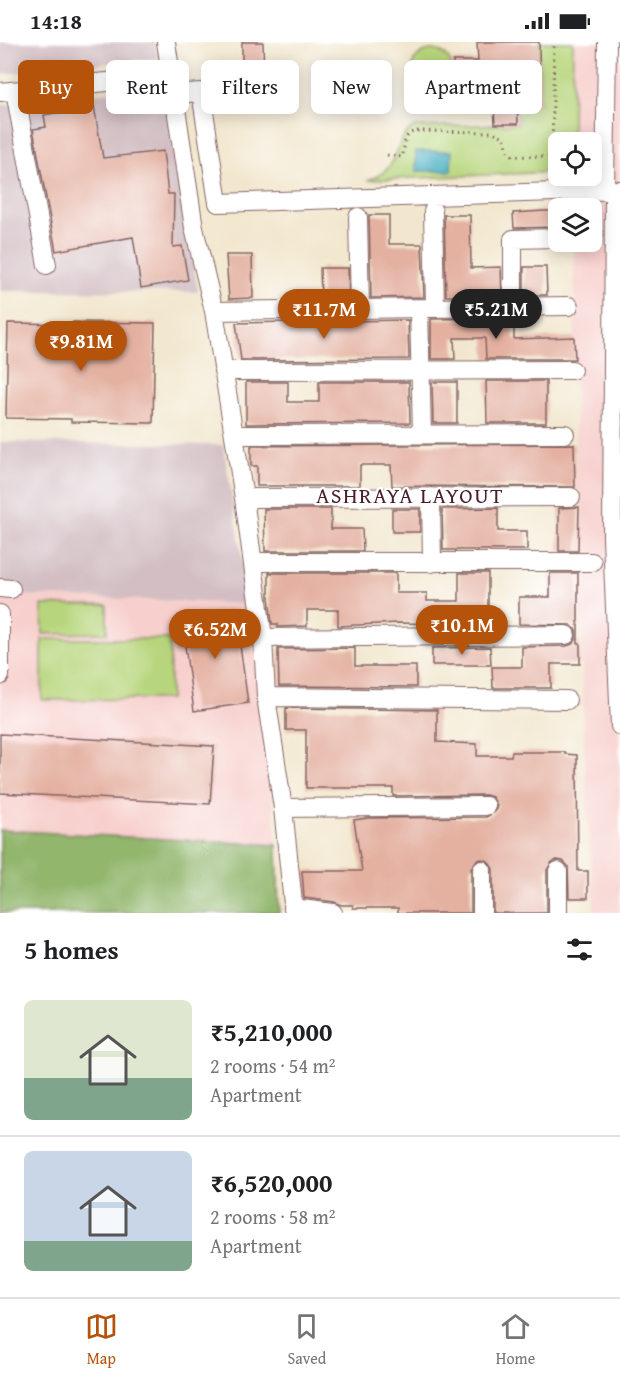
<!DOCTYPE html>
<meta charset="utf-8">
<style>
:root{--surface:#fff;--page:#f2f2f2;--text:#202124;--muted:#757577;--line:#e0e0e0;--accent:#b45309}
body{margin:0;font-family:"Gentium Book Plus",serif;background:var(--page);color:var(--text);height:100vh;display:flex;flex-direction:column;font-size:22px;white-space:nowrap}
*{box-sizing:border-box;margin:0}
p{font-size:20px;color:var(--muted)}
.icon{flex:none;width:33px;height:33px;fill:none;stroke:currentColor;stroke-width:2;stroke-linecap:round;stroke-linejoin:round}
.map{position:relative;height:871px;overflow:hidden}
.panel{display:flex;flex-direction:column;background:var(--surface);flex:1}
.panel>*{flex:none}
.top-card{position:absolute;left:18px;top:18px;width:585px;height:54px;display:flex;gap:12px}
.controls{position:absolute;left:548px;top:90px;display:grid;gap:12px}
.controls a{display:grid;place-items:center;width:54px;height:54px;border-radius:9px;background:var(--surface);box-shadow:0 3px 15px #0003;font-size:30px}
.price{position:absolute;translate:-50% -51px;padding:0 14px;border-radius:21px;background:var(--accent);color:#fff;font-size:20px;line-height:39px;filter:drop-shadow(0 2px 3px #0008)}
.price::after{content:'';position:absolute;left:50%;top:36px;width:18px;height:14px;margin-left:-9px;background:inherit;clip-path:polygon(0 0,100% 0,50% 100%)}
.price.selected{background:#222;color:#fff}
ul{padding:0;list-style:none}
li{display:flex;align-items:center;gap:18px;height:150px;padding:0 24px}
li+li{border-top:2px solid var(--line)}
li span{display:grid;place-items:center;flex:none;width:168px;height:120px;border-radius:9px;color:#555}
li>.icon{margin-inline-start:auto}
span .icon{width:72px;height:72px;fill:#fffc;stroke-width:1}
li b{font-size:26px}
h2{display:flex;justify-content:space-between;align-items:center;height:72px;padding:0 24px;font-size:26px}
.pill{padding:0 21px;border-radius:9px;background:var(--surface);box-shadow:0 3px 15px #0003;font-size:21px;line-height:54px}
.pill.selected{background:var(--accent);color:#fff}
.status{display:flex;justify-content:space-between;align-items:center;height:42px;padding:0 30px;background:var(--surface);direction:ltr}
.status svg{height:16px;fill:currentColor}
.menu{display:flex;justify-content:space-around;align-items:center;height:84px;border-top:2px solid var(--line);background:var(--surface);font-size:16px;color:var(--muted)}
.menu a{display:grid;justify-items:center;gap:3px}
.menu .selected{color:var(--accent)}
.map>svg:first-child{display:block}
.built{fill:#f7d0cd}
.industrial{fill:#d2bec3}
.green{fill:#b7d57c;stroke:#807a54;stroke-width:1.5}
.forest{fill:#91b66c;stroke:#6e6a4c;stroke-width:1.5}
.water{fill:#40abbf;stroke:#456575;stroke-width:1.5}
.building{fill:#e4b1a1}
.lines{fill:none;stroke-linecap:round;stroke-linejoin:round}
.minor-casing{stroke:#856564;stroke-width:20}
.path{stroke:#856564;stroke-width:3;stroke-dasharray:1.5 4.5;stroke-linecap:butt}
.minor{stroke:#fff;stroke-width:18}
.labels{text-anchor:middle;stroke-width:4.5;stroke-linejoin:round;paint-order:stroke}
.neighbourhood-label{font-size:22px;letter-spacing:1.5px;fill:#4a1f2b;stroke:#fff}
</style>
<div class="status"><b>14:18</b><svg viewBox="0 0 49 12"><path d="M0 12V9h3v3zM5 12V6h3v6zM10 12V3h3v9zM15 12V0h3v12zM26 1h20v11H26zM47 4h2v5h-2z"/></svg></div>
<div class="map">
<svg width="620" height="871" viewBox="0 0 620 871">
<rect width="100%" height="100%" fill="#fff"/>
<filter id="ink" filterUnits="userSpaceOnUse"><feTurbulence type="fractalNoise" baseFrequency=".0167" numOctaves="2"/><feDisplacementMap in="SourceGraphic" scale="12" xChannelSelector="R" yChannelSelector="G"/><feConvolveMatrix kernelMatrix="1 2 1 2 8 2 1 2 1" color-interpolation-filters="sRGB"/></filter>
<filter id="wash" filterUnits="userSpaceOnUse"><feTurbulence type="fractalNoise" baseFrequency=".008" numOctaves="4" result="noise"/><feDisplacementMap in="SourceGraphic" scale="24" xChannelSelector="R" yChannelSelector="G"/><feGaussianBlur stdDeviation="1.35" result="paint"/><feColorMatrix in="noise" values="0 0 0 0 0 0 0 0 0 0 0 0 0 0 0 0 0 1.4 0 .05"/><feComposite in="paint" operator="in"/></filter>
<g filter="url(#wash)">
<rect width="100%" height="100%" fill="#f2e7ce"/>
<path class="built" d="M573 0H620V871H595L591 829 584 704 580 557 581 460 576 448 574 200H591V166H573L572 134H591V100H572Z
M0 552 250 562 277 803 0 788Z"/>
<path class="industrial" d="M0 0H155L158 16 0 32Z
M163 44 198 250 0 249V63Z
M0 400 223 403 250 562 0 552Z"/>
<path class="green" d="M539 0H573L572 100H558V130L368 138C406 125 390 97 415 85L518 82 517 61H540Z
M412 28a20 20 0 1 1 40 0a20 20 0 1 1-40 0Z
M42 563H107V591L43 592Z
M42 597H170V657L42 658Z"/>
<path class="forest" d="M0 788 277 803 279 871H0Z"/>
<path class="water" d="M416 109H452L451 129H416Z"/>
<g id="blocks">
<path class="building" d="M242 0H263L264 34H242Z
M477 0H539L540 61H517L518 82H495L494 62H479L478 42 454 43 453 19H478Z
M94 64 103 116 163 109 168 152H174L173 205 182 204 188 238 141 246 133 195 56 209 33 87 46 85 44 73Z
M544 169H558V185L514 186 513 171Z
M369 173H389V202H422L424 255 371 256Z
M444 173H470L471 226 501 225 502 254H446Z
M226 213H252L253 256 229 257Z
M524 225H546L547 253H524Z
M320 226H348L349 256H321Z
M514 276V297L574 295 575 317H486L485 296H454L455 317H431V277Z
M408 278 409 317 241 318 236 281Z
M73 280 155 281 153 381 71 380V377L6 376 8 281 72 282Z
M486 339H546V381H487Z
M246 340H288V360H319V340H409L410 381 246 382Z
M432 340H457V381H433Z
M574 402 575 445 392 444 391 423H360V444H257V424H251V404Z
M579 465 578 509H559V466Z
M498 466V489H527V508H443L442 467Z
M264 467H331V487H362L363 509H265Z
M392 467H420V490H392Z
M269 531H396V551H427V559H459V531H488V583L398 581 338 584V568H307V584L278 585V582H272L269 555Z
M550 531H578V601H580V622H551V646H493L492 625H522V605L566 604 572 602 576 598V588L571 583 519 582V555H550Z
M235 567 248 661 194 669 181 575Z
M490 605 491 623H432V606Z
M355 606V624H416V645L279 644 278 607Z
M286 666 437 668V700L477 702V714H511L512 710H565V712L577 713 578 829H588V856H569L568 824 563 819 557 818 552 820 547 828V871H493V827L488 819 481 817 476 819 471 827V871H398V866H353V863H341L334 860 304 856 302 829H362L354 778 368 776 486 775 495 770 497 763 492 755 486 753 393 754V746H306V688H286Z
M0 692 214 704 210 762 0 751Z"/>
</g>
</g>
<g filter="url(#ink)">
<use href="#blocks" fill-opacity="0" stroke="#856564" stroke-width="1.5"/>
<g class="lines">
<g class="minor-casing">
<path id="minor" d="M166 0 194 186 214 269 244 456 263 596 266 655 283 766 294 871
M15 49 47 223
M0 50 171 34
M175 52 201 50 218 161 620 148
M605 149 607 0
M614 149 612 496 620 684
M433 169 435 266
M358 175 360 267
M513 265V197L558 196
M419 266 422 393
M214 269 569 264
M223 329 572 328
M234 393 565 392
M431 455 432 521
M244 456 571 455
M253 520H592
M0 546 11 547
M0 572V634
M263 596 566 593
M266 655 567 658
M283 766 486 764
M482 828V871
M558 829V871
M293 866 333 871"/>
</g>
<path class="path" d="M387 113 402 115C406 104 401 93 416 89L493 90 504 95 508 109 513 114 552 115 554 0"/>
<use href="#minor" class="minor"/>
</g>
</g>
<g class="labels">
<g class="neighbourhood-label">
<text x="410" y="461">ASHRAYA LAYOUT</text>
</g>
</g>
</svg>
<div class="controls">
<a><svg class="icon" aria-label="locate" viewBox="0 0 24 24"><circle cx="12" cy="12" r="6"/><path d="M12 2v4M12 18v4M2 12h4M18 12h4"/></svg></a>
<a><svg class="icon" aria-label="layers" viewBox="0 0 24 24"><path d="M12 4l9 5-9 5-9-5zM3 14l9 5 9-5"/></svg></a>
</div>
<b class="price" style="left:324px;top:298px">₹11.7M</b>
<b class="price selected" style="left:496px;top:298px">₹5.21M</b>
<b class="price" style="left:81px;top:330px">₹9.81M</b>
<b class="price" style="left:462px;top:614px">₹10.1M</b>
<b class="price" style="left:215px;top:618px">₹6.52M</b>
<div class="top-card">
<a class="pill selected">Buy</a>
<a class="pill">Rent</a>
<a class="pill">Filters</a>
<a class="pill">New</a>
<a class="pill">Apartment</a>
</div>
</div>
<section class="panel">
<h2>5 homes<svg class="icon" aria-label="filters" viewBox="0 0 24 24"><path d="M4 7h16M4 17h16"/><circle cx="9" cy="7" r="2"/><circle cx="15" cy="17" r="2"/></svg></h2>
<ul>
<li><span style="background:linear-gradient(#dfe7d0 65%,#7fa58c 0)"><svg class="icon" aria-label="home" viewBox="0 0 24 24"><path d="M3 11l9-7 9 7M6 9v11h12V9"/></svg></span><div><b>₹5,210,000</b><p>2 rooms · 54 m²</p><p>Apartment</p></div></li>
<li><span style="background:linear-gradient(#c9d6e8 75%,#7fa58c 0)"><svg class="icon" aria-label="home" viewBox="0 0 24 24"><path d="M3 11l9-7 9 7M6 9v11h12V9"/></svg></span><div><b>₹6,520,000</b><p>2 rooms · 58 m²</p><p>Apartment</p></div></li>
</ul>
</section>
<nav class="menu">
<a class="selected"><svg class="icon" aria-label="map" viewBox="0 0 24 24"><path d="M3 6l6-2 6 2 6-2v14l-6 2-6-2-6 2zM9 4v14M15 6v14"/></svg>Map</a>
<a><svg class="icon" aria-label="saved" viewBox="0 0 24 24"><path d="M7 4h10v16l-5-4-5 4z"/></svg>Saved</a>
<a><svg class="icon" aria-label="home" viewBox="0 0 24 24"><path d="M3 11l9-7 9 7M6 9v11h12V9"/></svg>Home</a>
</nav>
